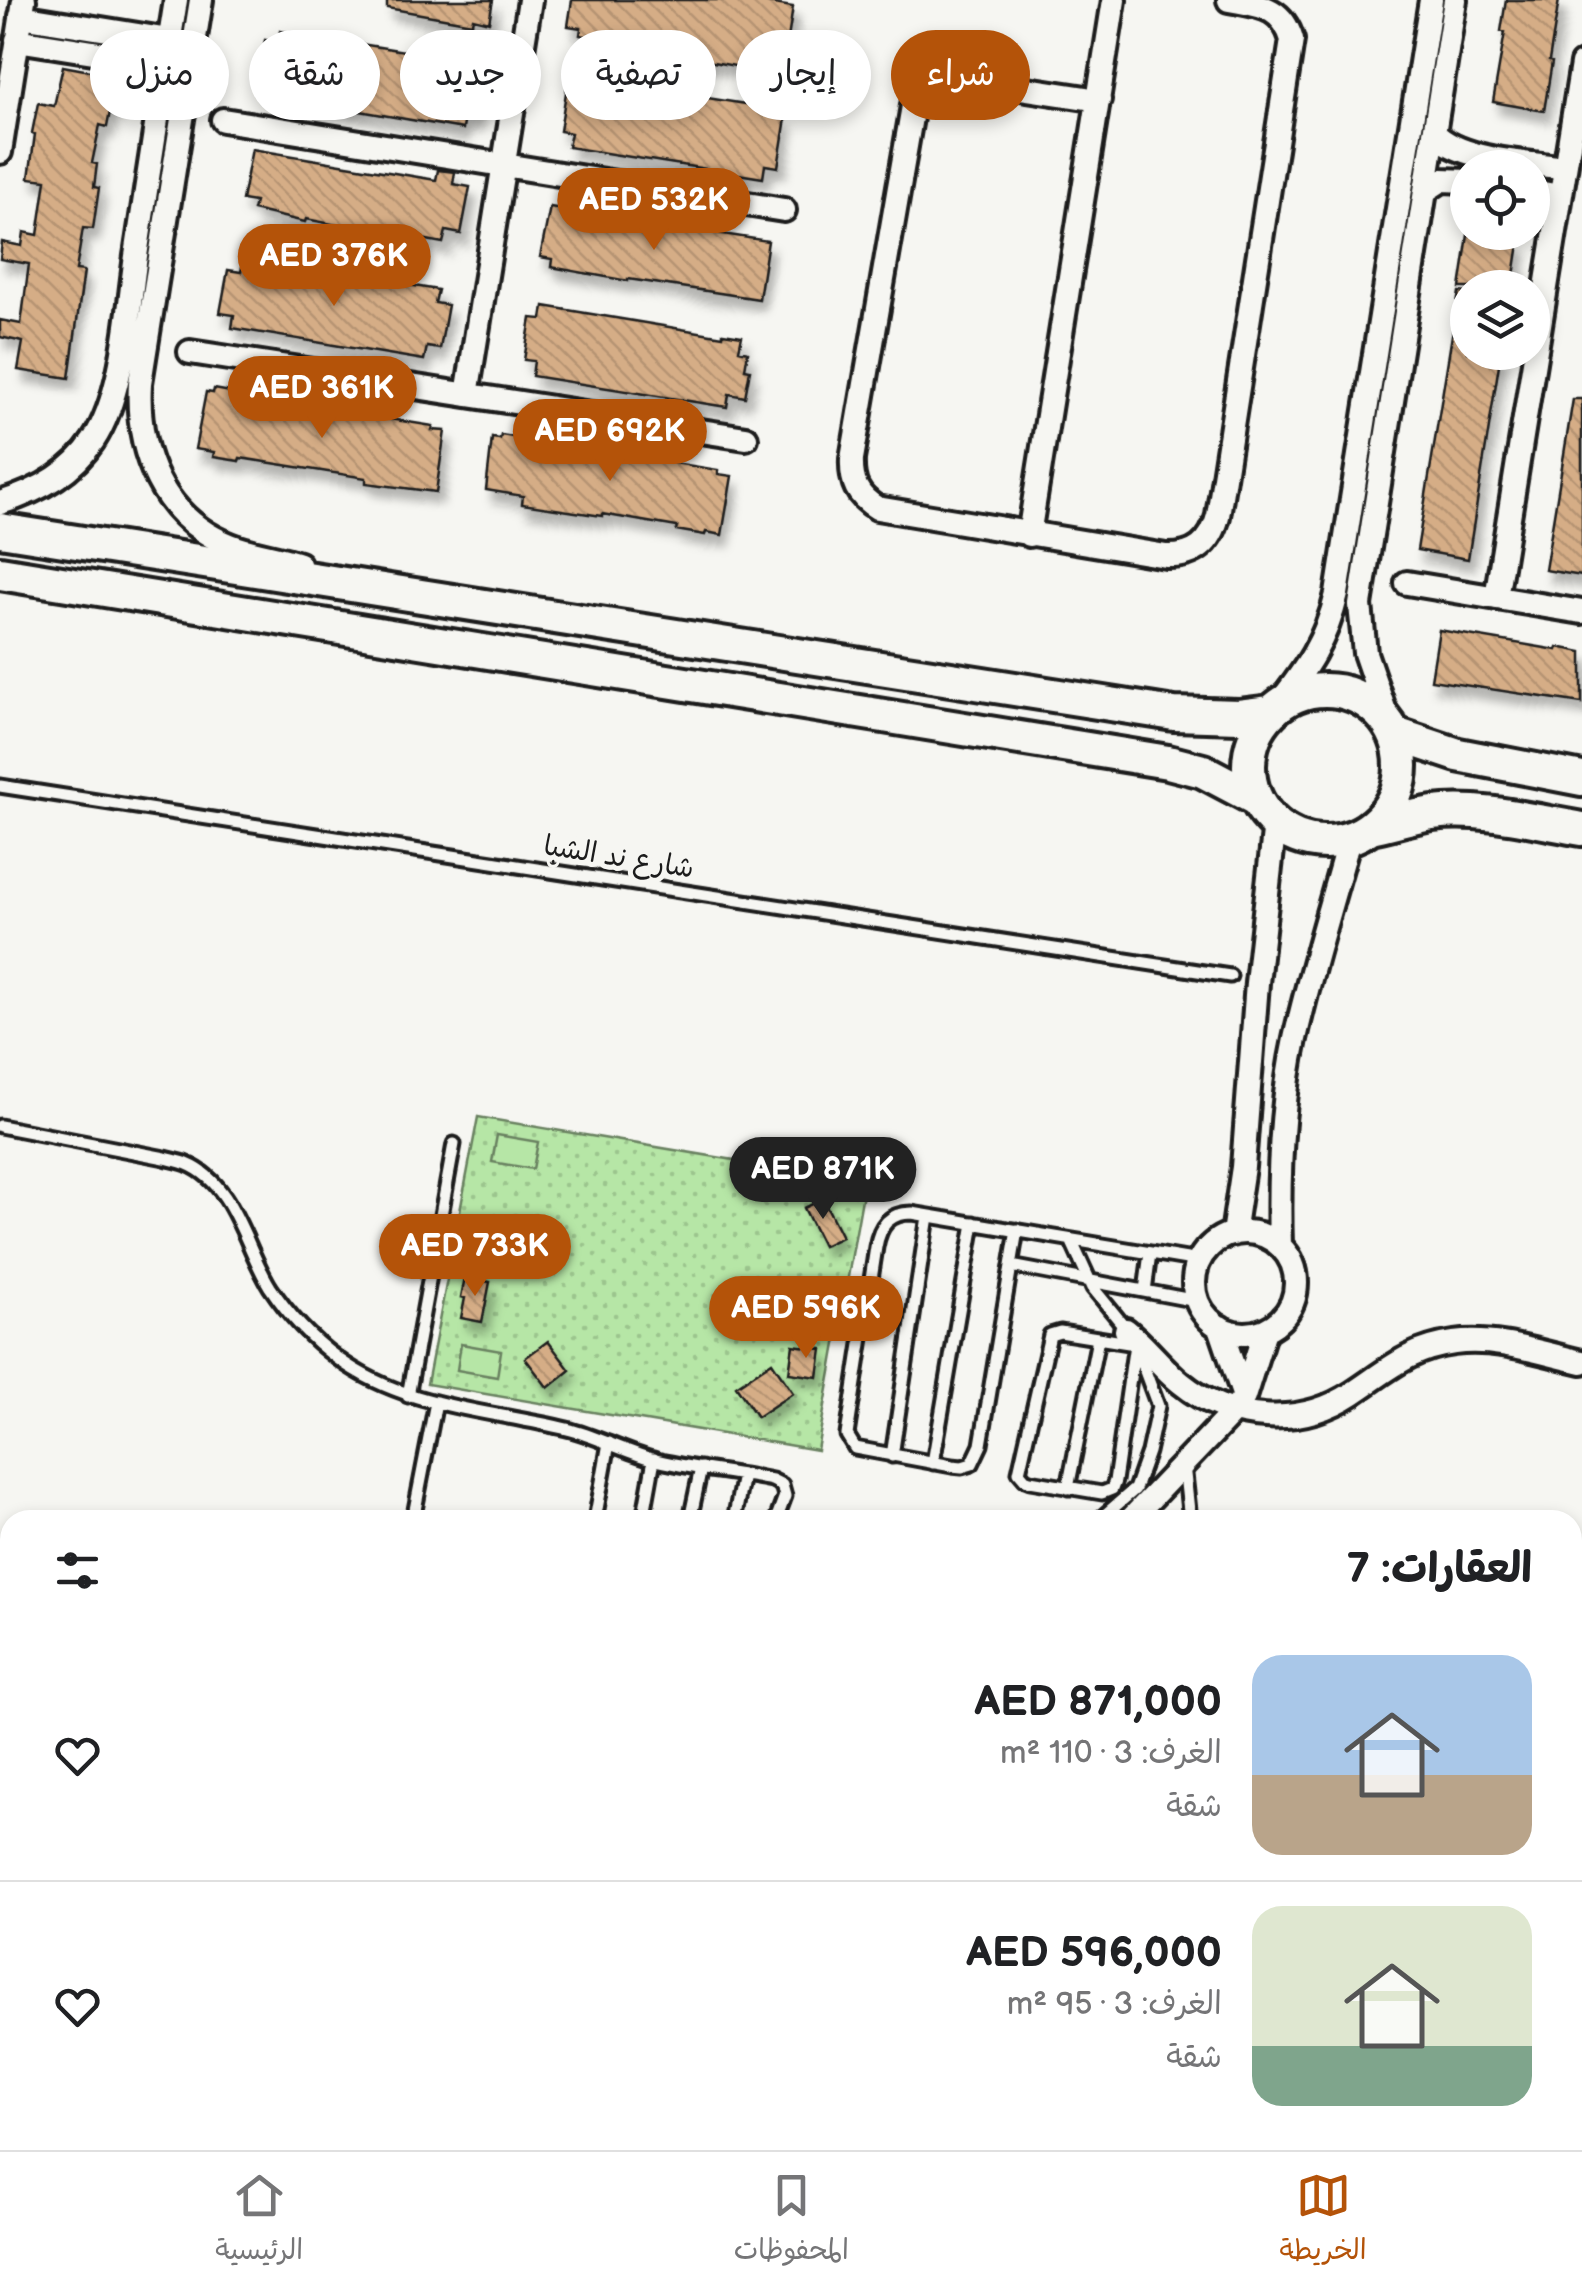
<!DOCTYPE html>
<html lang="ar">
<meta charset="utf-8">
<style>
:root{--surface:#fff;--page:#f2f2f2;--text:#202124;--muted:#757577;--line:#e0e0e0;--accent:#b45309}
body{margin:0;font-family:"Balsamiq Sans","Playpen Sans Arabic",sans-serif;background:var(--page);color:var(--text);direction:rtl;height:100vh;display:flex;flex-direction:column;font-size:38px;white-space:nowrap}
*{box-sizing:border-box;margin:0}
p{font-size:32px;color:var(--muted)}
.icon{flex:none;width:55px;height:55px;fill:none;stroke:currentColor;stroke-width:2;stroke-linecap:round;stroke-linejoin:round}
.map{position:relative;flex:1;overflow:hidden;direction:ltr}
.drawer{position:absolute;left:0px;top:1510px;width:1582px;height:640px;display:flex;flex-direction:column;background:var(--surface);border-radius:30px 30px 0 0;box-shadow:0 5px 15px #0003;direction:rtl}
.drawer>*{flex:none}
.top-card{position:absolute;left:30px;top:30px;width:1000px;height:90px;direction:rtl;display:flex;gap:20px}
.buttons{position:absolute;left:1450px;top:150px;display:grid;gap:20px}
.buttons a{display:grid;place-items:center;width:100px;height:100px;border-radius:50%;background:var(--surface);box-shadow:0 5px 15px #0003;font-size:50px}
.price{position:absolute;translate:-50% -85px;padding:0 22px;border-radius:35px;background:var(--accent);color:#fff;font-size:32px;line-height:65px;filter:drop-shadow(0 2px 5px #0008)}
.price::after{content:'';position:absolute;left:50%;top:60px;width:30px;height:22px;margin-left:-15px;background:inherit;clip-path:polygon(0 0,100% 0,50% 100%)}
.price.active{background:#222;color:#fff}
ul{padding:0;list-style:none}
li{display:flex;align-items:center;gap:30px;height:250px;padding:0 50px}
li+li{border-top:2px solid var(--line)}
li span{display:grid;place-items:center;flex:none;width:280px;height:200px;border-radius:30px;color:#555}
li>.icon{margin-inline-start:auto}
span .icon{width:120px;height:120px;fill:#fffc;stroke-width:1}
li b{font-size:42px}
h2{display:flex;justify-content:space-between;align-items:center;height:120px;padding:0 50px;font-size:42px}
.pill{padding:0 35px;border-radius:45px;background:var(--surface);box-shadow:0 5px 15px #0003;font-size:35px;line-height:90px}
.pill.active{background:var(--accent);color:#fff}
.tab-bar{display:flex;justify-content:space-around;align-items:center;height:140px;border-top:2px solid var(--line);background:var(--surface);font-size:28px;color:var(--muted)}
.tab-bar a{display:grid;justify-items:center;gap:5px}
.tab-bar .active{color:var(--accent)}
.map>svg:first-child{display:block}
.park{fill:url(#park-dots);stroke:#698161;stroke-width:2.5}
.pitch{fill:#b6e6a6;stroke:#698161;stroke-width:2.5}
.building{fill:url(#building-back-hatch);stroke:#1c1c1c;stroke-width:2.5;filter:url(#shadow)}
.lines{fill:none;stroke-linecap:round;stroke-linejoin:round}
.service-casing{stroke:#1c1c1c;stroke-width:19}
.minor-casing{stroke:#1c1c1c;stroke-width:30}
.secondary-casing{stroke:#1c1c1c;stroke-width:40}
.service{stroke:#f6f6f2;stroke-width:11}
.minor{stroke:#f6f6f2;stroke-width:22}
.secondary{stroke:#f6f6f2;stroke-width:32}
.labels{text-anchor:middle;stroke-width:10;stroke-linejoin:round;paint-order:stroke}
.street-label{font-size:28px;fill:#1c1c1c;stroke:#f6f6f2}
</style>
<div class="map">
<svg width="1582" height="2150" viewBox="0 0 1582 2150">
<defs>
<pattern id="park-dots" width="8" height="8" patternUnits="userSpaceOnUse" patternTransform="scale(2.5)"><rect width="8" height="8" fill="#b6e6a6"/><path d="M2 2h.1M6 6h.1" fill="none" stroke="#9cc58e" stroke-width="1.8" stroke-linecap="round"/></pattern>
<pattern id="building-back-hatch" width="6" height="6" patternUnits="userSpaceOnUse" patternTransform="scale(2.5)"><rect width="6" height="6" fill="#d5ad86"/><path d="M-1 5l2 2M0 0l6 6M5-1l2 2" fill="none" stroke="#b69473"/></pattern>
<filter id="shadow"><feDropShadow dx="6" dy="11" stdDeviation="5" flood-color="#0004"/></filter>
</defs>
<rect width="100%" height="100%" fill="#f6f6f2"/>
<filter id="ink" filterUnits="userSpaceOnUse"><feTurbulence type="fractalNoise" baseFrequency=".01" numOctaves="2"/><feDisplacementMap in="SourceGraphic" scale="20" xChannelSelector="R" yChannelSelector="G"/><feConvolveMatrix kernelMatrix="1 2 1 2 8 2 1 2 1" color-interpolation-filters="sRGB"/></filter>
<g filter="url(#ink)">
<path class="park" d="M478 1117 865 1182 817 1450 427 1384Z"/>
<path class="pitch" d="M497 1135 538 1142 533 1169 492 1162Z
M461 1344 501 1351 497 1377 457 1370Z"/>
<path class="building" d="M387 0H493L489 22 473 18 472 23 387 8Z
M572 0H749L793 7 782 77 757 73V70L675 55 676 51 653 48 636 59 628 47 629 43 580 35 581 28 568 26Z
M1506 0H1559L1549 61 1552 62 1544 111 1493 102 1505 32 1501 31Z
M280 31 473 62 471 73 480 75 477 93 481 94 476 119 465 117 463 129 268 95 270 88 257 86 262 55 265 40 278 42Z
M63 66 117 76 107 127 100 125 92 163 97 164 94 187 99 188 93 229 83 228 76 270 84 271 69 378 18 370 23 342 0 337V320L21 324 29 264 0 259 2 242 22 246 24 232 38 235 46 180 29 178 35 134 32 133 38 103 54 106Z
M581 78 771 108 770 115 786 118 778 167 765 165 763 178 568 147 571 133 560 131 567 86 579 88Z
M252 149 436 180 438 170 455 172 453 184 470 187 461 234 446 231 443 243 352 226V228L306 219 305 222 253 210 255 202 242 200Z
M550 207 768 241 759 299 628 279V281L551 267 552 259 540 257Z
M1468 235 1519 244 1512 288H1460Z
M244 257 438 290 435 303 448 305 440 349 427 347 424 360 232 328 234 315 220 313 228 270 241 272Z
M1459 292 1468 293V352H1501L1468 559 1417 550Z
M544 306 723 336V333L742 336 739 350 748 352 745 369 750 370 745 397 729 394 727 407 532 376 534 361 524 360 531 318 542 319Z
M214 389 231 392V398L264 403 265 399 433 426 432 430 445 431 436 492 366 483V478L240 458 239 461 213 457 214 452 195 449 206 392 213 393Z
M1573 399H1582V576L1545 570Z
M501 435 718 470V474L732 476 722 535 706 532 705 535 676 530 677 527 602 514V516L522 504 523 496 486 490 492 438 500 439Z
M1439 630 1557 650 1558 647 1582 652V703L1431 680Z
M823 1199 842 1237 823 1246 804 1208Z
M465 1277 490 1282 482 1322 461 1318 465 1298 461 1297Z
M548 1341 570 1370 548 1388 525 1358Z
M793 1345 822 1349 818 1377 789 1373Z
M772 1362 793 1393 757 1417 736 1386Z"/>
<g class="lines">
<g class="service-casing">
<path id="service" d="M0 786 1230 976
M0 1126 165 1158C172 1160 180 1161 187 1164 234 1183 245 1247 270 1287 288 1314 311 1339 337 1358 404 1408 489 1410 567 1429 596 1436 623 1451 652 1459 691 1469 733 1472 772 1480L782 1485 785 1496 776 1520
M1017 1230 981 1445 972 1464 962 1467 952 1466 855 1448 847 1435 876 1247C880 1225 889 1213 912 1213L1199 1261
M1071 1240 1093 1288 1124 1326 1135 1344 1115 1481 1112 1489 1102 1493 1030 1481 1025 1479 1019 1472 1050 1335 1060 1332 1135 1344 1158 1406 1148 1452 1135 1489 1099 1520
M1011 1266 1197 1301
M1145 1291 1150 1253
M408 1396 454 1144
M892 1456 928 1216
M933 1463 974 1223
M1184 1465 1190 1520
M1068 1488 1098 1339
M415 1510 436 1402
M595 1520 609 1443
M643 1520 654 1459
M690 1520 701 1468
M734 1520 743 1475
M648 2140 682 2150
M519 2150 527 2140
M912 2150 917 2140
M975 2150 980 2140"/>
</g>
<g class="minor-casing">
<path id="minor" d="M201 0 140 383C136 452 162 518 230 545 252 554 276 556 299 564
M21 16 169 40 179 46
M17 40 125 57 146 68 162 87
M1099 100 949 77C933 81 924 87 914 100L852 459C851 482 857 496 877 508L1166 556C1194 557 1211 544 1218 516L1292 40C1282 6 1260 6 1229 0
M223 120 784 210
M1434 133C1461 161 1526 162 1565 168
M0 152 24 0
M1425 191 1442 180 1468 181
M1532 191 1560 196
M190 352 746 438
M467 395 530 0
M0 503C36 492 72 473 93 441 124 395 128 310 136 256 149 171 162 85 176 0
M1029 535 1114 0
M1407 583 1582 612
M1496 598 1582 64
M1277 706C1306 669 1326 641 1337 594L1431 0
M1389 723 1365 653 1360 605 1455 0
M1194 1283a51 51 0 1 1 102 0a51 51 0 1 1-102 0Z
M1233 1234 1243 1167 1257 983 1275 823
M1280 1246C1278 1179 1281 1105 1295 1039 1310 972 1331 905 1349 839
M1220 1327 1244 1397 1265 1330
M1126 1330C1146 1346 1161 1367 1181 1383 1230 1423 1300 1428 1353 1393 1388 1370 1409 1349 1454 1343 1496 1337 1541 1353 1582 1362
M1130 1520 1234 1411 1244 1397
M1572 2122 1582 2123
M593 2150 596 2140
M1242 2150 1247 2140"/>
</g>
<g class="secondary-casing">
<path id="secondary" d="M0 530 1174 714 1239 716 1271 712
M0 573 1168 762 1203 771 1256 799
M1249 766a76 76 0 1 1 152 0a76 76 0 1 1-152 0Z
M1395 734 1458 755 1582 779
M1371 827C1391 823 1412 816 1433 813 1482 807 1534 821 1582 829"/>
</g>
<use href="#service" class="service"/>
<use href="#minor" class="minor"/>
<use href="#secondary" class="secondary"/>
</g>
</g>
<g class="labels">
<g class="street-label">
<text transform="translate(619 856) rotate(9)" y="10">شارع ند الشبا</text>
</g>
</g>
</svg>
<div class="buttons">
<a><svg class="icon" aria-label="locate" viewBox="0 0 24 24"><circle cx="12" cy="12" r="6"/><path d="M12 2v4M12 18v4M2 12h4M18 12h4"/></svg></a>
<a><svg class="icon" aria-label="layers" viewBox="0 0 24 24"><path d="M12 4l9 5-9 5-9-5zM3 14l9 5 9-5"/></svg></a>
</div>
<b class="price" style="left:654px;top:253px">AED 532K</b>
<b class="price" style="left:334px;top:309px">AED 376K</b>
<b class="price" style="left:322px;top:441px">AED 361K</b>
<b class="price" style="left:610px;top:484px">AED 692K</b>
<b class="price active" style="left:823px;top:1222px">AED 871K</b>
<b class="price" style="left:475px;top:1299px">AED 733K</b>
<b class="price" style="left:806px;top:1361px">AED 596K</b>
<div class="top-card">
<a class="pill active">شراء</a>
<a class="pill">إيجار</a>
<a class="pill">تصفية</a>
<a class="pill">جديد</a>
<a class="pill">شقة</a>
<a class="pill">منزل</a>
</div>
<section class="drawer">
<h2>العقارات: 7<svg class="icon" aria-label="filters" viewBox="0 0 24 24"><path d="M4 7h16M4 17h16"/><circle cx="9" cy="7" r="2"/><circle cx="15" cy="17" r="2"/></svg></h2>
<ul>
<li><span style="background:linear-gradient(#a9c7e8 60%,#b9a48a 0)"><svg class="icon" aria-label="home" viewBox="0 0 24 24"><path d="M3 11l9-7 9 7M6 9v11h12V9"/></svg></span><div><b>AED 871,000</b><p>الغرف: 3 · 110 m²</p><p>شقة</p></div><svg class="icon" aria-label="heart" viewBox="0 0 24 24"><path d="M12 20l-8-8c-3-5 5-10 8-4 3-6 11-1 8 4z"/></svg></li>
<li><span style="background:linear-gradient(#dfe7d0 70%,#7fa58c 0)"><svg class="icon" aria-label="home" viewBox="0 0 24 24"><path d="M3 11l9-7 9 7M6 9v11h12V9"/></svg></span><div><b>AED 596,000</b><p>الغرف: 3 · 95 m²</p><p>شقة</p></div><svg class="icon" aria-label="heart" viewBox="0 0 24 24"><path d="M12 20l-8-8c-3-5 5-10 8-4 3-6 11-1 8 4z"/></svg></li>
</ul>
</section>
</div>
<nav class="tab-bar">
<a class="active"><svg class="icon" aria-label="map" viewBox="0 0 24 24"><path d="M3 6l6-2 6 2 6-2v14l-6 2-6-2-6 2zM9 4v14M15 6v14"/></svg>الخريطة</a>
<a><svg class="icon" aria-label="saved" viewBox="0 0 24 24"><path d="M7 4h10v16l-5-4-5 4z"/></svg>المحفوظات</a>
<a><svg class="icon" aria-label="home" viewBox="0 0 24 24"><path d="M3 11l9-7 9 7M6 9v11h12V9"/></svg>الرئيسية</a>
</nav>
